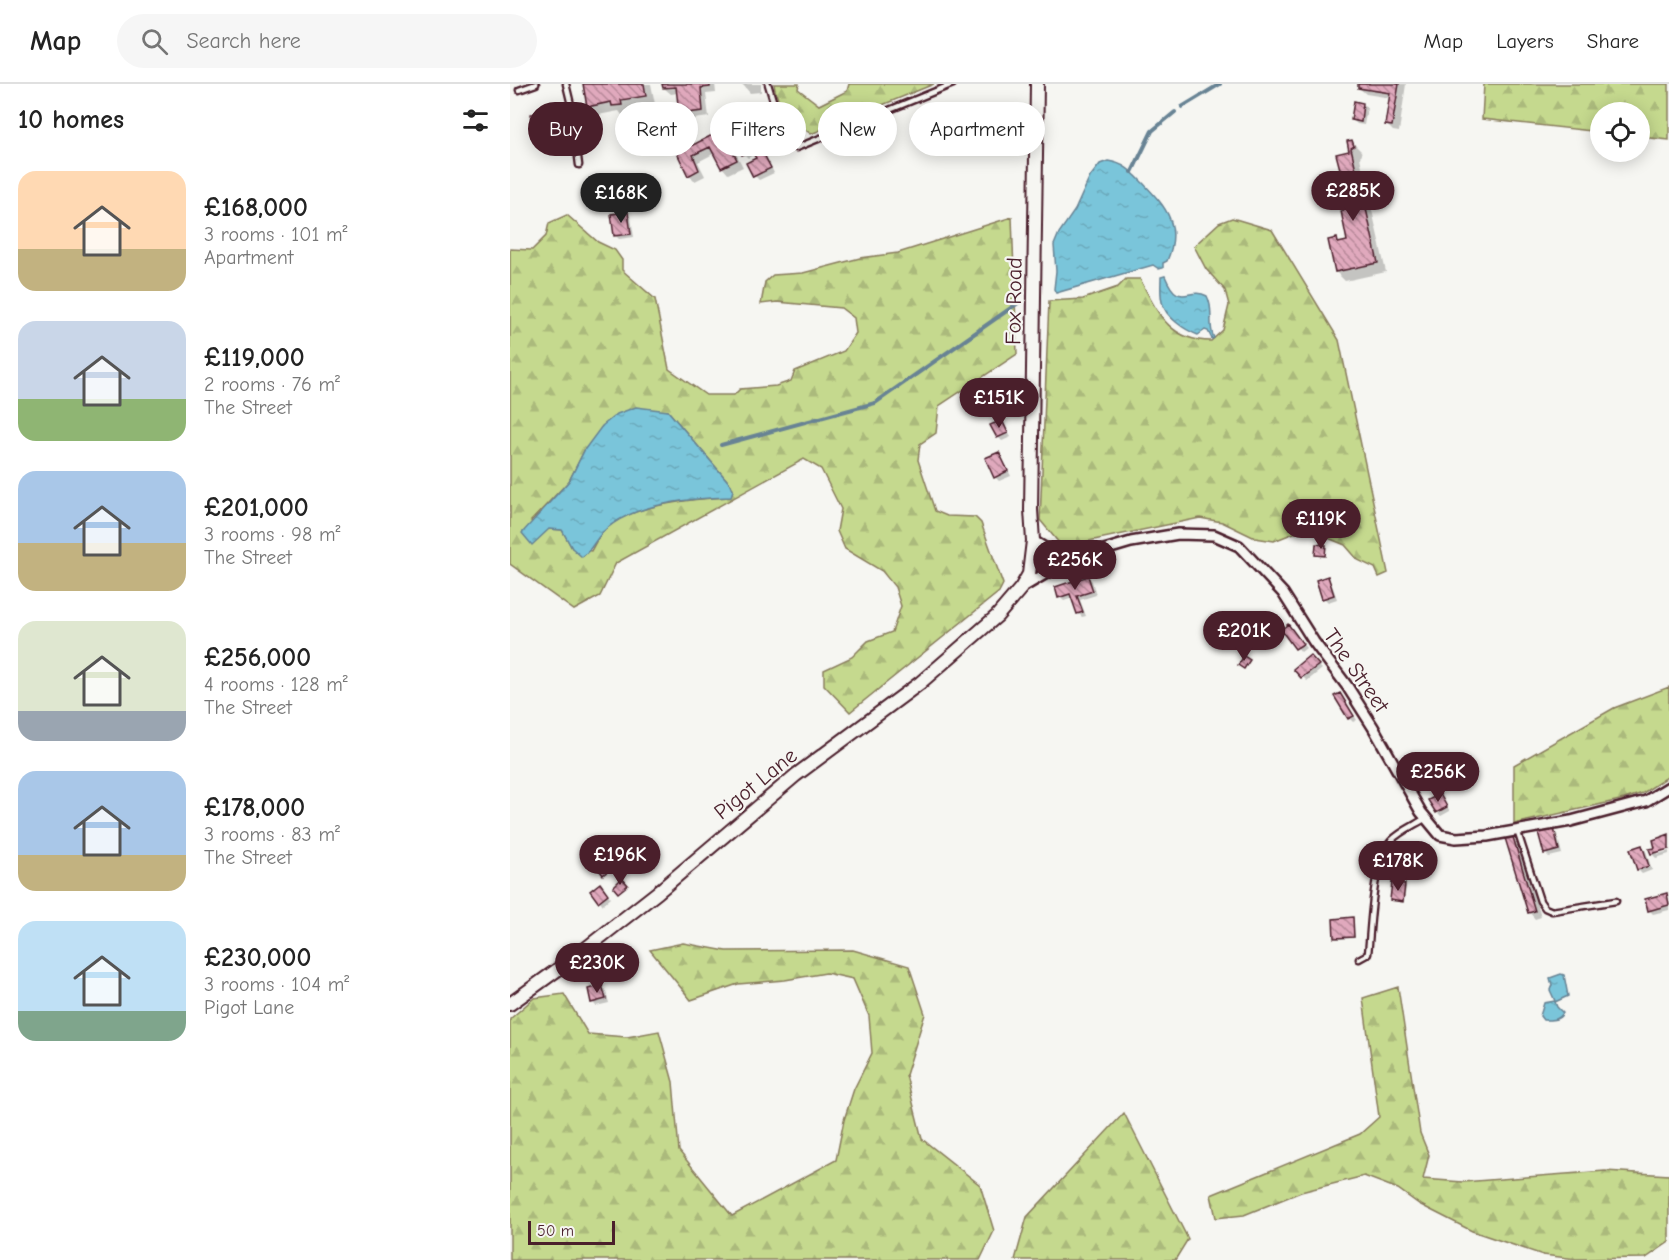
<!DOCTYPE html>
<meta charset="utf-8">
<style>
:root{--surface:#fff;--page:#f6f6f6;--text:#222;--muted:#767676;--line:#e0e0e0;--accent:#4a1f2b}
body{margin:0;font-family:"Comic Neue",sans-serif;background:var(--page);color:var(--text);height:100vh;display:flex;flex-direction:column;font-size:22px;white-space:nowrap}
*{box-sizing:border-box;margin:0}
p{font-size:20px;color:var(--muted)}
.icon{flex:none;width:33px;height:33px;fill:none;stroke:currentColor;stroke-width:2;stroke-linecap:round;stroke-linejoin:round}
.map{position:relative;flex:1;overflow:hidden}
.details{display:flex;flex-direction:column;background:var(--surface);width:510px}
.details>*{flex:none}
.hud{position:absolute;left:18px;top:18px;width:570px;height:54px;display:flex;gap:12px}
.controls{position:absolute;left:1080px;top:18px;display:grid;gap:12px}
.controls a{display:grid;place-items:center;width:60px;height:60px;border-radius:50%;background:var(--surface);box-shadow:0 3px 15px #0003;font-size:30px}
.scale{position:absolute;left:18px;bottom:15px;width:87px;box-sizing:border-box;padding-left:6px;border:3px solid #4a1f2b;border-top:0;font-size:16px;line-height:21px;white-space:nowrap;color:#4a1f2b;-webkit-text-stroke:4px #f6f6f2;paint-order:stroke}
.price{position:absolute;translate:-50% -51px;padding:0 14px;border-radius:21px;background:var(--accent);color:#fff;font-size:20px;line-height:39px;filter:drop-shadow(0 2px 3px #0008)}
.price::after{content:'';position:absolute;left:50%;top:36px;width:18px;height:14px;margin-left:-9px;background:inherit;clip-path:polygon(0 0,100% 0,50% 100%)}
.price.on{background:#222;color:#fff}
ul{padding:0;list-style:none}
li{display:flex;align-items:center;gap:18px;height:150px;padding:0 18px}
li span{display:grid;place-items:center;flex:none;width:168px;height:120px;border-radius:18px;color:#555}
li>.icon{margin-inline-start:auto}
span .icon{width:72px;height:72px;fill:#fffc;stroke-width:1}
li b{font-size:26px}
h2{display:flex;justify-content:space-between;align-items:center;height:72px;padding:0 18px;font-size:26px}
.pill{padding:0 21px;border-radius:27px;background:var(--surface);box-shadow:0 3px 15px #0003;font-size:21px;line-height:54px}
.pill.on{background:var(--accent);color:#fff}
header{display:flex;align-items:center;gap:36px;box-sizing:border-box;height:84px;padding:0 30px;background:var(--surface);border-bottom:2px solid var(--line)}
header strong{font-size:28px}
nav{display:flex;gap:33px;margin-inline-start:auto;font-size:21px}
.search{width:420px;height:54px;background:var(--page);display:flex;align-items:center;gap:15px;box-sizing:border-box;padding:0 21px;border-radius:33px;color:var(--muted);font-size:22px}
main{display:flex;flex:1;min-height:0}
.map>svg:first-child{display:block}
.forest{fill:url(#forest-firs);stroke:#887c5c;stroke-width:1.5;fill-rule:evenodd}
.water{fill:url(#water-ripples);stroke:#678394;stroke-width:1.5}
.shadow{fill:#0003}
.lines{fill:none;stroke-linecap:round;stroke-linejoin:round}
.stream{stroke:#678394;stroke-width:4}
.building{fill:url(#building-back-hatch);stroke:#4a1f2b;stroke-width:1.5}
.service-casing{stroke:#4a1f2b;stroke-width:9}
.minor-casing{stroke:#4a1f2b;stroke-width:14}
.tertiary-casing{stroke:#4a1f2b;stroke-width:16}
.service{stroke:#f6f6f2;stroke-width:4.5}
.minor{stroke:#f6f6f2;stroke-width:9}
.tertiary{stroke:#f6f6f2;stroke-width:12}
.labels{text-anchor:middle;stroke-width:4.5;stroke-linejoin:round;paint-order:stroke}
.street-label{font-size:22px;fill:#4a1f2b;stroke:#f6f6f2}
</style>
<header>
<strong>Map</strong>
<div class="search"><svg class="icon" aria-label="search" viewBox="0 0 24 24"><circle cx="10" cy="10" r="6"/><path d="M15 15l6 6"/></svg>Search here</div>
<nav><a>Map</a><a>Layers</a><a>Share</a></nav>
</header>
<main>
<section class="details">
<h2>10 homes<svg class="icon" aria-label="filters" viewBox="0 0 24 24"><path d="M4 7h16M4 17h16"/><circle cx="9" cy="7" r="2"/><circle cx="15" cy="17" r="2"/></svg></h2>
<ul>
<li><span style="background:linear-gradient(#ffd9b3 65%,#c2b280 0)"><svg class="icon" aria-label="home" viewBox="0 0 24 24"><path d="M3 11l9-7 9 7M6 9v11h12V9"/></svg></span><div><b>£168,000</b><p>3 rooms · 101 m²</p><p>Apartment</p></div></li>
<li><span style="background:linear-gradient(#c9d6e8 65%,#8fb573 0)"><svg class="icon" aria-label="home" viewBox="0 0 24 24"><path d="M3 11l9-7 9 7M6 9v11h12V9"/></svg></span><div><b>£119,000</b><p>2 rooms · 76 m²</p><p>The Street</p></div></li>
<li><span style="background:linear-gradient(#a9c7e8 60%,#c2b280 0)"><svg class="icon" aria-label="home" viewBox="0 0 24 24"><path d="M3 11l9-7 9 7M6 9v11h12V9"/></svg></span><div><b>£201,000</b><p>3 rooms · 98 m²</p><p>The Street</p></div></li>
<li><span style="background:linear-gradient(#dfe7d0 75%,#9aa5b1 0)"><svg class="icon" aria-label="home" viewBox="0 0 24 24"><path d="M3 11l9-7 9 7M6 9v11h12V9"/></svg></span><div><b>£256,000</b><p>4 rooms · 128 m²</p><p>The Street</p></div></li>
<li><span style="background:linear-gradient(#a9c7e8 70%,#c2b280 0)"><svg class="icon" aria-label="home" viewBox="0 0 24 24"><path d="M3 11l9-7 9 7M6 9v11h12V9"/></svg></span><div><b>£178,000</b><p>3 rooms · 83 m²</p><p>The Street</p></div></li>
<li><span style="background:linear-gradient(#bfe0f5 75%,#7fa58c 0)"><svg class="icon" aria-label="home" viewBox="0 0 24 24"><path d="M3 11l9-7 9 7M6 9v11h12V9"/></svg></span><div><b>£230,000</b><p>3 rooms · 104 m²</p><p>Pigot Lane</p></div></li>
</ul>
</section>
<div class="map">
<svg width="1159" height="1176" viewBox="0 0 1159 1176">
<defs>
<pattern id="forest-firs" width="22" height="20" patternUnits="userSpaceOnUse" patternTransform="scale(1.5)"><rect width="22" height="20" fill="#c5d98e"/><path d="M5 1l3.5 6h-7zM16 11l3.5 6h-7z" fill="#abba7b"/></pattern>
<pattern id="water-ripples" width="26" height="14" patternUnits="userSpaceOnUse" patternTransform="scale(1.5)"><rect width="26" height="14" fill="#7ac5da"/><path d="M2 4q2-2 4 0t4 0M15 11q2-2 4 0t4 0" fill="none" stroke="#6ba9bb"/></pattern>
<pattern id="building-back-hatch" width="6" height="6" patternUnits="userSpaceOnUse" patternTransform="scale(1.5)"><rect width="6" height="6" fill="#e0a9bd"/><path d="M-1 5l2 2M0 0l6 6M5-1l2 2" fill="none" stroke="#b8899a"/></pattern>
</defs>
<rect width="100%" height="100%" fill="#f6f6f2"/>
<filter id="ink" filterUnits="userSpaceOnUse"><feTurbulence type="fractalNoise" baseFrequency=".0167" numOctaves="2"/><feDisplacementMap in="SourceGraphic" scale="12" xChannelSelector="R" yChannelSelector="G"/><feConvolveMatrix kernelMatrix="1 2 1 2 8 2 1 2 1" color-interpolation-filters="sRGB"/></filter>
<g filter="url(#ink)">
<path class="forest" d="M264 0H289L288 5 309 21 337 7 339 0H424L301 50C284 38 266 22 264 0Z
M974 0H1159V56L1130 53V28H1090V48L972 35Z
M57 131 88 158 105 166 112 176V186L145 215 159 285 196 311H224L230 305 266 302 281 297 285 287 334 267 346 249 344 234 331 224 267 218 251 220 255 198 263 191 293 189 350 174 388 169 502 133 507 270 429 322 426 349 410 360 408 376 425 427 437 432 465 433 471 439 493 500 489 508 340 628 314 601V586L342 573 358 557 382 548 391 522 385 503 372 487 335 465 327 447 331 425 311 385 294 375 106 479 90 512 64 526 0 480V165L22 166 36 152 39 139ZM158 327 221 401 223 406 220 413C187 414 117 421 94 447 88 452 85 460 81 467L62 464 52 446 39 445 21 437 59 397 75 365Z
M722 134 762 146 829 256 878 489 869 493 865 484 848 476 835 461 806 449H784L764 457 745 454 712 438 690 434 555 462 550 460 530 436 539 217 573 215 608 203 616 195H630C647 227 658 257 701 257L713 246 719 221 715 206 696 185 684 162 709 139Z
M1159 603V692L1133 709 1114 715 1004 740V681L1104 624Z
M173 859 216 867 343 866 399 882 415 930 396 991 412 1055 470 1101 484 1147 470 1176H0V935L24 914 54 910 78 950 117 953 149 947 163 998 169 1067 222 1132 326 1076 334 1036 344 1005 362 969 359 932 343 895 316 889 275 896 228 900 181 916 140 866Z
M888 903 910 1049 919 1071 913 1095 953 1098 1095 1087 1159 1091V1158L1136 1174 1066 1175 1033 1171 962 1147 909 1120 888 1105 854 1092 791 1108 734 1131 706 1134 701 1111 850 1050 869 1033 853 914Z
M614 1029 678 1155 665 1176H505L517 1133Z"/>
<path class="water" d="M598 77C614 79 622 88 633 99 657 124 672 142 657 177L653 179V184L649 185 643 181 546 209 544 205 546 187 544 161 549 149 565 126 580 93 590 80Z
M655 192C669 226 678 202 697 212 705 227 697 240 704 254L702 255 698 247 695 246 688 251C675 246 655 233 652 218 650 210 651 201 651 193Z
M126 323 158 327 221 401 223 406 221 413C182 414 126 419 96 445 86 453 83 465 72 473L62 464 52 446 39 445 22 461 12 449 59 397 75 365 92 342 107 330Z
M1051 890 1054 891 1058 912 1045 918 1047 923 1053 929C1048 937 1042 936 1033 936L1030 932 1034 919 1045 917 1040 906 1042 901 1040 894Z"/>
<path class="shadow" d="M74 0H141L145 20 119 25 120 29 112 31 109 27 88 31 79 22Z
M154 0H205L206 9 196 10 199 33 177 36 171 29 168 9 161 10 154 4Z
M229 0H251V8L240 9 233 1Z
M850 0H896L889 48 883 47 877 41 881 14 856 10 849 4Z
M853 20 857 24 854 41 847 40 843 36Z
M45 27 52 34 56 63 34 67 28 61 23 31Z
M212 48 218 54 233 83 218 90 212 83 205 69 188 78 195 92 185 97 179 91 169 70Z
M245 55 249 59 264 89 249 96 245 92 248 75 245 70 238 74 234 70Z
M838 58H842L851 67 852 71 850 73 856 103H854L855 108 859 113 876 188 835 197 826 188V155L831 160 839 158 843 126 840 106 835 107 826 98 832 90 841 69Z
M117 130 121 134 124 153 109 155 105 151Z
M498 303 502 307 507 323 496 326 492 322Z
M491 337 501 353 492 357 488 353Z
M488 370 492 374 501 392 489 397 485 393Z
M578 493 582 497 586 511 570 516 576 532 572 533 568 529 563 514 554 517 549 513Z
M817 494 821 498 827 515 818 518 814 514Z
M773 546H782L796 564 791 568Z
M800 573 812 585 797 597 785 585Z
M826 613 833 615 847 636 843 638 839 634Z
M930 712 940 727 931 732 927 728Z
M1043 746 1047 750 1052 770 1039 773 1035 769Z
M1159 752V763L1148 767V770L1159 767V770L1146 774 1142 770 1147 765 1144 757Z
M1003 755 1009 761 1031 833 1025 835 1019 828Z
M1132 763 1136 767 1142 786 1132 790 1128 786Z
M895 801 896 803 894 818 883 817 882 815Z
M93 805 101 814 93 821 90 817Z
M1156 811 1159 814V826L1143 830 1139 826Z
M842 835 845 854 827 855 826 854Z
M92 903 96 907 99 919 86 922 82 918Z"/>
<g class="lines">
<path class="stream" d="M672 23 710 0
M622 88 642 47 665 28
M211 361 365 319 508 219"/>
</g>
<path class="building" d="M73 0H134L136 12 111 16 112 21 102 22 101 18 77 23Z
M152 0H200V3L191 4 193 27 169 30 166 3 153 4Z
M848 0H889L882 42 875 41 880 9 848 4Z
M844 17 853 19 851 38 841 36Z
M46 26 51 57 26 61 21 30Z
M212 46 227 76 211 84 200 63 183 71 189 86 178 92 167 69Z
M245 53 261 84 243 93 236 79 246 74 241 67 232 71 228 61Z
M842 56 844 62 841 64 848 94 846 95 847 103 851 102 868 179 825 188 818 156 827 154 828 159 837 157 831 127 841 124 837 96 824 99 822 90 831 89 826 70 839 67 837 57Z
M118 128 121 150 104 152 101 130Z
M498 302 504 319 491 323 485 306Z
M492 336 498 349 487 354 480 341Z
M489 368 498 387 484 394 475 374Z
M806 460 816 461 815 472 805 471Z
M578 492 583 507 567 512 573 528 567 530 560 510 548 514 545 503Z
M818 492 824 511 812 515 806 496Z
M778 540 793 560 785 565 771 546Z
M800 571 809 581 791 594 783 585Z
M734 572 740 576 734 585 728 581Z
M830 609 844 632 838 635 824 612Z
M930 710 937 723 926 729 918 716Z
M1044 744 1049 766 1034 770 1028 748Z
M1159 750V765L1141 770 1139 765 1145 764 1143 756Z
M1003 753 1025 827 1018 829 995 754Z
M1132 761 1139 782 1127 786 1120 765Z
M90 774 99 786 93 791 84 779Z
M112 794 118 801 108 809 103 803Z
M882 798 895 800 893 818 880 816Z
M90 799 98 810 88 818 80 807Z
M1157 809 1159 821 1138 827 1135 815Z
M843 833 844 853 824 854 823 835Z
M92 901 96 915 81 919 78 905Z"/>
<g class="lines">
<g class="service-casing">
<path id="service" d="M56 0 62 25 69 81
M258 0 271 43 286 64 443 0
M9 6 26 0
M1007 746 1030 817 1035 824 1042 827 1106 817
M849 875 858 870C861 842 862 778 881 757 889 748 905 741 916 734"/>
</g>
<g class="minor-casing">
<path id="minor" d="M523 457 557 477
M513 503 557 477 621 458 668 450 704 451 729 462 773 509 804 558 837 602 863 643 911 728 930 751 946 754 977 752 1061 737 1136 717 1159 703"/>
</g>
<g class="tertiary-casing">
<path id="tertiary" d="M0 920 65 873 148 808 286 691 410 599 487 532 511 504 519 490 523 457 521 426 527 0"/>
</g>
<use href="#service" class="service"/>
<use href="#minor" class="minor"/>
<use href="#tertiary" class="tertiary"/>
</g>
</g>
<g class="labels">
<g class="street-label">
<text transform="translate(503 217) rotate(-89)" y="8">Fox Road</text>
<text transform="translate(847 586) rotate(55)" y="8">The Street</text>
<text transform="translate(245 699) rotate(-39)" y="8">Pigot Lane</text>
</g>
</g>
</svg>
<div class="controls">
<a><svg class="icon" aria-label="locate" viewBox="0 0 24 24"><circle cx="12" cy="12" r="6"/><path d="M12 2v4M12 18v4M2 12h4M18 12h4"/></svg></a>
</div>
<div class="scale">50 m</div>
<b class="price" style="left:843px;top:138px">£285K</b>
<b class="price on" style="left:111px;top:140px">£168K</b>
<b class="price" style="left:489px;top:345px">£151K</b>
<b class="price" style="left:811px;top:466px">£119K</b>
<b class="price" style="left:565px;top:507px">£256K</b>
<b class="price" style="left:734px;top:578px">£201K</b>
<b class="price" style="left:928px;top:719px">£256K</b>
<b class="price" style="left:110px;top:802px">£196K</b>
<b class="price" style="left:888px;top:808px">£178K</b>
<b class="price" style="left:87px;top:910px">£230K</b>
<div class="hud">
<a class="pill on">Buy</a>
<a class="pill">Rent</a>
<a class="pill">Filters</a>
<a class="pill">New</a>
<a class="pill">Apartment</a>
</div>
</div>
</main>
